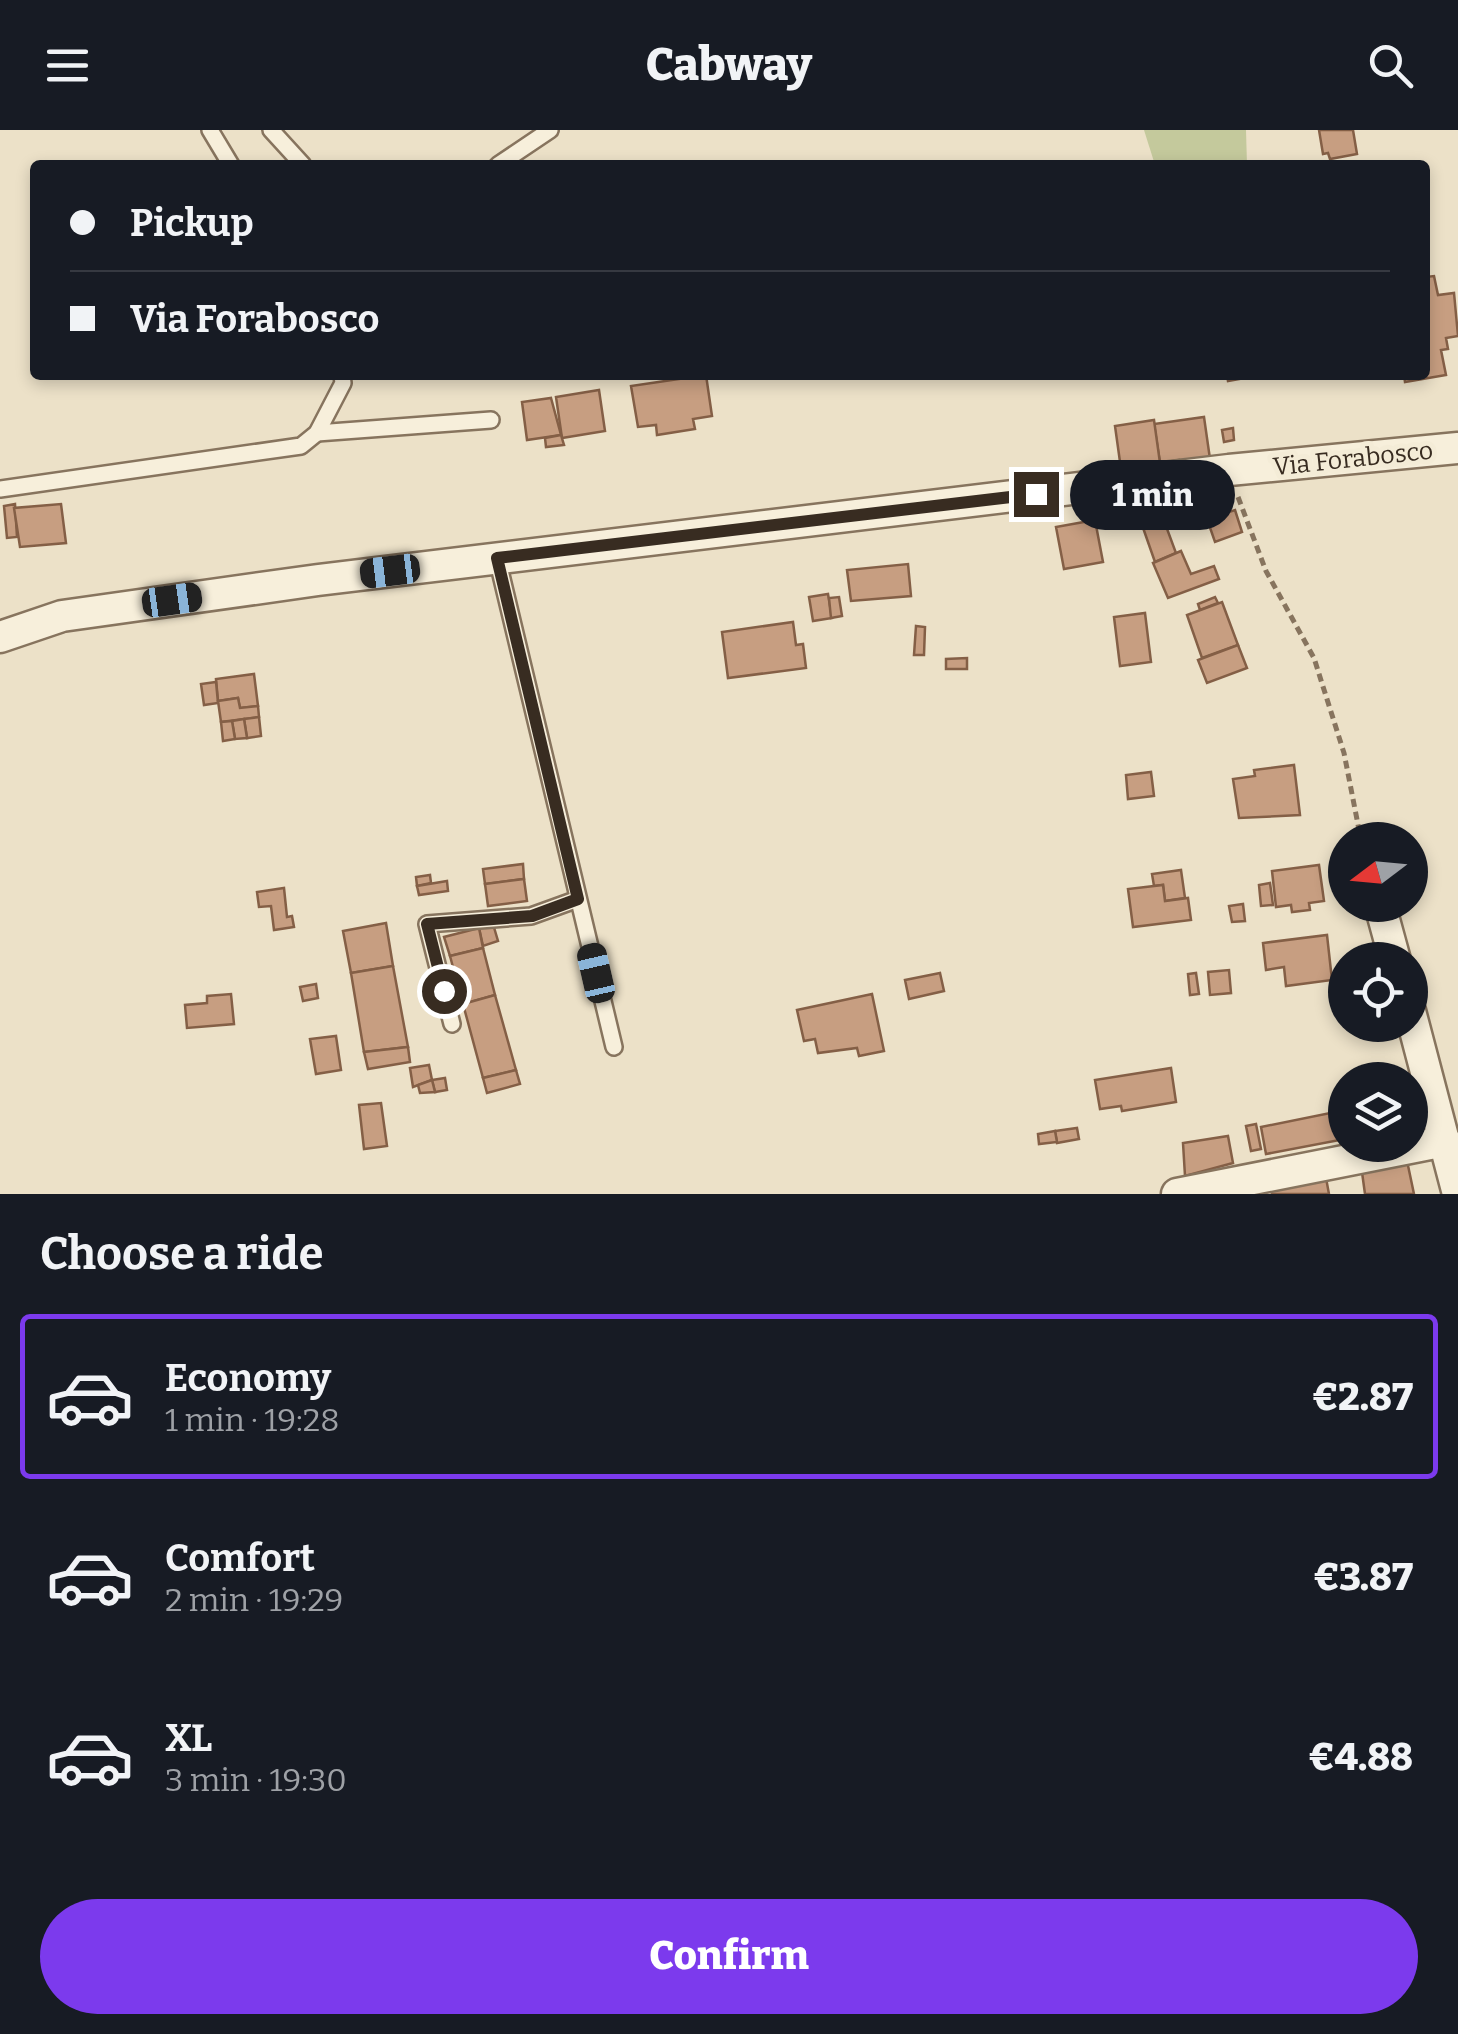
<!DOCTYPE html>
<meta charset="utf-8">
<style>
body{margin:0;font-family:Bitter,serif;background:#242831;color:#f1f3f6;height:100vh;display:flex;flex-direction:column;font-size:38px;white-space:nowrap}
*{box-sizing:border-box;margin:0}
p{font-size:32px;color:#9ea1a6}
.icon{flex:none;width:55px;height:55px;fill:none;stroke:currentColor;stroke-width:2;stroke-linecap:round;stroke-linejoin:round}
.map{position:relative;height:1064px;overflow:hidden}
.sheet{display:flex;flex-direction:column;background:#171b24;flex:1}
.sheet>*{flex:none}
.hud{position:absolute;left:30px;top:30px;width:1400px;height:220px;border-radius:10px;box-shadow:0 5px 15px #0003;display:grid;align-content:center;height:220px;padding:0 40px;background:#171b24}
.needle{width:65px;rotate:254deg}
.buttons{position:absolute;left:1328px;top:692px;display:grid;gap:20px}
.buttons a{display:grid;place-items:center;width:100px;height:100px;border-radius:50%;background:#171b24;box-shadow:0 5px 15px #0003;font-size:50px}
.end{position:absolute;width:45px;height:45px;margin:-22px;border:12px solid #382c21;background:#fff;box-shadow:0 0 0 5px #fff}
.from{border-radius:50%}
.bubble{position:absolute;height:70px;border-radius:35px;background:#171b24;box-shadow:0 5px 15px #0003;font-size:32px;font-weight:800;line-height:70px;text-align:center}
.car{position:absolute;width:30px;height:60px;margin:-30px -15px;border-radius:12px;box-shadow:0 0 8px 2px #0007;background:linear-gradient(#222 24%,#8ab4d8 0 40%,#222 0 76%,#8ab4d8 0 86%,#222 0)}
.hud b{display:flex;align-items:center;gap:35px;height:95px;font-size:38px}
.hud b+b{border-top:2px solid #363941}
.hud i{width:25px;height:25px;background:#f1f3f6}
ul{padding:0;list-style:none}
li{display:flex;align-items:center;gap:30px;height:165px;margin:0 20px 15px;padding:0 20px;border:5px solid transparent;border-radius:10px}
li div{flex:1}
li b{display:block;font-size:38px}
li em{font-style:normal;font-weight:800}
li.current{border-color:#7c3aed}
li>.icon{width:90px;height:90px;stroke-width:1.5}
h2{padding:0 40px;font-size:45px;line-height:120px}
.action{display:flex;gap:20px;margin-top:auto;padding:20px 40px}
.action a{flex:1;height:115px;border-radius:60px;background:#7c3aed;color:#fff;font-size:40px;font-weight:800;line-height:115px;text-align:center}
header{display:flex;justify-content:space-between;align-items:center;height:130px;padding:0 40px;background:#171b24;font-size:45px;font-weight:800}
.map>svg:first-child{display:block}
.green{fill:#c4c99c}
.building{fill:#c79e81;stroke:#845f46;stroke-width:2.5}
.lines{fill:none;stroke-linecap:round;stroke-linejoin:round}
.service-casing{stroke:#87745e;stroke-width:20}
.minor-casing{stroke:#87745e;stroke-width:35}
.path{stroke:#87745e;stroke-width:5;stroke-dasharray:8 5;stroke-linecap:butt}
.service{stroke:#f7efdb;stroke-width:15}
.minor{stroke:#f7efdb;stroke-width:30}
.route{stroke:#382c21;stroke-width:12}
.labels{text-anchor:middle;stroke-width:10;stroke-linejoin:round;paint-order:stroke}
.street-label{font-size:25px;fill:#382c21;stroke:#f4ecd7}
</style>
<header><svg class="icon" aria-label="menu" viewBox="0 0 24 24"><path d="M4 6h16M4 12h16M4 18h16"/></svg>Cabway<svg class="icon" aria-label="search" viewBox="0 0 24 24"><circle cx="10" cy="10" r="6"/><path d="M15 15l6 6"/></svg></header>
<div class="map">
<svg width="1458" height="1064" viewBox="0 0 1458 1064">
<rect width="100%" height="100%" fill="#ece1c8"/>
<polygon class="green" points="1144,0 1246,0 1247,35 1155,35"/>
<g class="building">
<polygon points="1319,0 1353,0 1357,24 1330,29 1328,23 1323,24"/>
<polygon points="1434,146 1438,165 1454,163 1458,206 1446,208 1448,219 1441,220 1446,245 1405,252 1404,245 1425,245 1425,147"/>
<polygon points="706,245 712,286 693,289 695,299 657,305 656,295 638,297 631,256"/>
<polygon points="1227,245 1256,245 1256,246 1228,251"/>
<polygon points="599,260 605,301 562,308 556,267"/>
<polygon points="551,268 561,305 527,310 522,272"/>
<polygon points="1204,287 1211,336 1180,341 1179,330 1160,333 1154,294"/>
<polygon points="1154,290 1160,333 1121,339 1115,296"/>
<polygon points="1233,298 1234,310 1224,312 1222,300"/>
<polygon points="561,305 564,315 546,317 545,308"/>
<polygon points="1153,361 1176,423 1155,432 1141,392 1136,394 1128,372"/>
<polygon points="15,374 17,407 7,408 4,376"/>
<polygon points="61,374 66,413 20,417 14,378"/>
<polygon points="1235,380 1242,402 1215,412 1207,389"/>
<polygon points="1095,390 1103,432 1064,439 1056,397"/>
<polygon points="1181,421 1191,444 1214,436 1219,449 1168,468 1153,433"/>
<polygon points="908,434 911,466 851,471 847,440"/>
<polygon points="828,464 832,488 813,491 809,467"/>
<polygon points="839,467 842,486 831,488 829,468"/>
<polygon points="1215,467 1218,473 1200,480 1198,474"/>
<polygon points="1222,472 1238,515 1202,528 1187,485"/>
<polygon points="1145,483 1151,532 1120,536 1114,487"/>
<polygon points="793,492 796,515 803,514 806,538 728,548 722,502"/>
<polygon points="916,496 925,497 924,525 914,525"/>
<polygon points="1238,515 1247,538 1207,553 1198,530"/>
<polygon points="967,528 967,539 946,539 946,529"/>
<polygon points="254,544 258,576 240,578 238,568 218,571 216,549"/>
<polygon points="216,552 218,573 204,575 201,554"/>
<polygon points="238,568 240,578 258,576 259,587 221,592 218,571"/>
<polygon points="259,587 261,606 247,608 244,589"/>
<polygon points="244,589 247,608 235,609 232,591"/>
<polygon points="232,591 235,609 223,611 221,592"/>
<polygon points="1294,635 1300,685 1239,688 1233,649 1255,646 1254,640"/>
<polygon points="1151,642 1154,666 1128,669 1126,645"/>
<polygon points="523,734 524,749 485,754 483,739"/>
<polygon points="1319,735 1324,771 1309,773 1310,780 1292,782 1291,775 1276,777 1272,741"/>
<polygon points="1181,740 1185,768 1165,771 1163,755 1154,756 1152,744"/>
<polygon points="430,745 431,753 417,756 416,747"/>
<polygon points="524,749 527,771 488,776 485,754"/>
<polygon points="447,751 448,761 419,765 417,756"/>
<polygon points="1270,753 1273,775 1261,776 1259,755"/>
<polygon points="1163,755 1165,771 1188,768 1191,790 1133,797 1128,759"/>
<polygon points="284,758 287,787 292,786 294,797 274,800 271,776 259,777 257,762"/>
<polygon points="1243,774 1245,791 1232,792 1229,776"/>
<polygon points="386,793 393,836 351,843 343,801"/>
<polygon points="493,794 498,811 483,816 479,798"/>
<polygon points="479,798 483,818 450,826 444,807"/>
<polygon points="1327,805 1332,850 1286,856 1284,837 1266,840 1263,813"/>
<polygon points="483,818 495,865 463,874 450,826"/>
<polygon points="393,836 408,917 364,922 351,843"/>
<polygon points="1229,840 1231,863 1210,865 1208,842"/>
<polygon points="940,843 944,861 909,869 905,850"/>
<polygon points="1196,843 1199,864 1190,865 1188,844"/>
<polygon points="316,854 318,868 303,871 300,857"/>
<polygon points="231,864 234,894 187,898 185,875 207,873 207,866"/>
<polygon points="872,864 884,921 859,926 857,918 818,923 815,909 804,911 797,880"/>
<polygon points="495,865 516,940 483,948 463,874"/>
<polygon points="336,906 341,940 316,944 310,909"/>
<polygon points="408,917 410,932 368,939 364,922"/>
<polygon points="429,935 432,950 413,957 410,938"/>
<polygon points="1171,938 1176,972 1122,981 1121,976 1100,979 1095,950"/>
<polygon points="516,940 520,954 487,963 483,948"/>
<polygon points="445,948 447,960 435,962 432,950"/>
<polygon points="432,950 435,962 420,963 418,955"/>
<polygon points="381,973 387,1016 364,1019 359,975"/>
<polygon points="1345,980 1345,1009 1266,1024 1261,997"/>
<polygon points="1256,994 1261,1019 1251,1021 1246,996"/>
<polygon points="1077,998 1079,1009 1057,1013 1055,1001"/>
<polygon points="1055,1001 1057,1012 1039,1014 1038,1004"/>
<polygon points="1228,1006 1233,1033 1185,1046 1183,1013"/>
<polygon points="1406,1026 1414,1064 1365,1064 1361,1035"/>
<polygon points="1326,1048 1329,1064 1272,1064 1271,1058"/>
</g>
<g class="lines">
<defs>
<g id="service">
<polyline points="210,0 231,35"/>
<polyline points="271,0 303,35"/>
<polyline points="498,35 550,0"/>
<polyline points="317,303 491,290"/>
<polyline points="0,359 301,316 317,303 343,253 342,245"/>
<polyline points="497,428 614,917"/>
<polyline points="452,894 427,794 531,786 578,769"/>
</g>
<g id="minor">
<polyline points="0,507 62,486 318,450 1229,340 1458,318"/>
<polyline points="1380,775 1395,830"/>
<polyline points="1410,881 1458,1064"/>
<polyline points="1177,1064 1445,1011"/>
</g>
</defs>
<use href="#service" class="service-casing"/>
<use href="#minor" class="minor-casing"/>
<polyline class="path" points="1238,367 1266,441 1314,528 1344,623 1361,710"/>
<use href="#service" class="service"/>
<use href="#minor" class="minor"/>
</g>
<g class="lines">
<polyline class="route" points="444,861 427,794 532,786 578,769 497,428 1036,364"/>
</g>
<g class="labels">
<g class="street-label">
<text transform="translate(1353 328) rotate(-6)" y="9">Via Forabosco</text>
</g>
</g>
</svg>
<div class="buttons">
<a><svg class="needle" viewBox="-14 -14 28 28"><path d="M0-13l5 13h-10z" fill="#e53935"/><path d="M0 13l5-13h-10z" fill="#9ea1a6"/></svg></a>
<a><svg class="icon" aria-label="locate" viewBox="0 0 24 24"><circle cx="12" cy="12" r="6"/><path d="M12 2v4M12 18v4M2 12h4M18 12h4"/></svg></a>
<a><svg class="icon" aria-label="layers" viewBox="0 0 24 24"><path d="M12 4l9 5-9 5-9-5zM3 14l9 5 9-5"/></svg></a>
</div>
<i class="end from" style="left:444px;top:861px"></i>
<i class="end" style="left:1036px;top:364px"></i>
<div class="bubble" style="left:1070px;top:330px;width:165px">1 min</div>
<i class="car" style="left:390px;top:441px;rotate:263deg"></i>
<i class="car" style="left:172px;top:470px;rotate:82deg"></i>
<i class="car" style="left:596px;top:843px;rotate:347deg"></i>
<div class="hud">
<b><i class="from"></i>Pickup</b>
<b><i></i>Via Forabosco</b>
</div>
</div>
<section class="sheet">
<h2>Choose a ride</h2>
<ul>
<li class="current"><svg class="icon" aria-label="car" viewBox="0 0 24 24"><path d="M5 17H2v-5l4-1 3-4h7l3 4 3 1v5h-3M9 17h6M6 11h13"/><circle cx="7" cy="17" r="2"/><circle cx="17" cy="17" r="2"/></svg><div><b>Economy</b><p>1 min · 19:28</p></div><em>€2.87</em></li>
<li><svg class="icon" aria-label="car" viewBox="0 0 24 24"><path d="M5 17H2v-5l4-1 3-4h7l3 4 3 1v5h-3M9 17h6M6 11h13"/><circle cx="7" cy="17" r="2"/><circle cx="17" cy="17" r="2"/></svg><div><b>Comfort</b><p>2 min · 19:29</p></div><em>€3.87</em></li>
<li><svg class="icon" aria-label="car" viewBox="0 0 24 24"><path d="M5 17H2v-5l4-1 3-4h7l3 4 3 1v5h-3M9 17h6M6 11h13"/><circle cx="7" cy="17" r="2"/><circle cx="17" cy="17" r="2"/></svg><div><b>XL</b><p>3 min · 19:30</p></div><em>€4.88</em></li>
</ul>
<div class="action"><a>Confirm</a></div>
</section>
